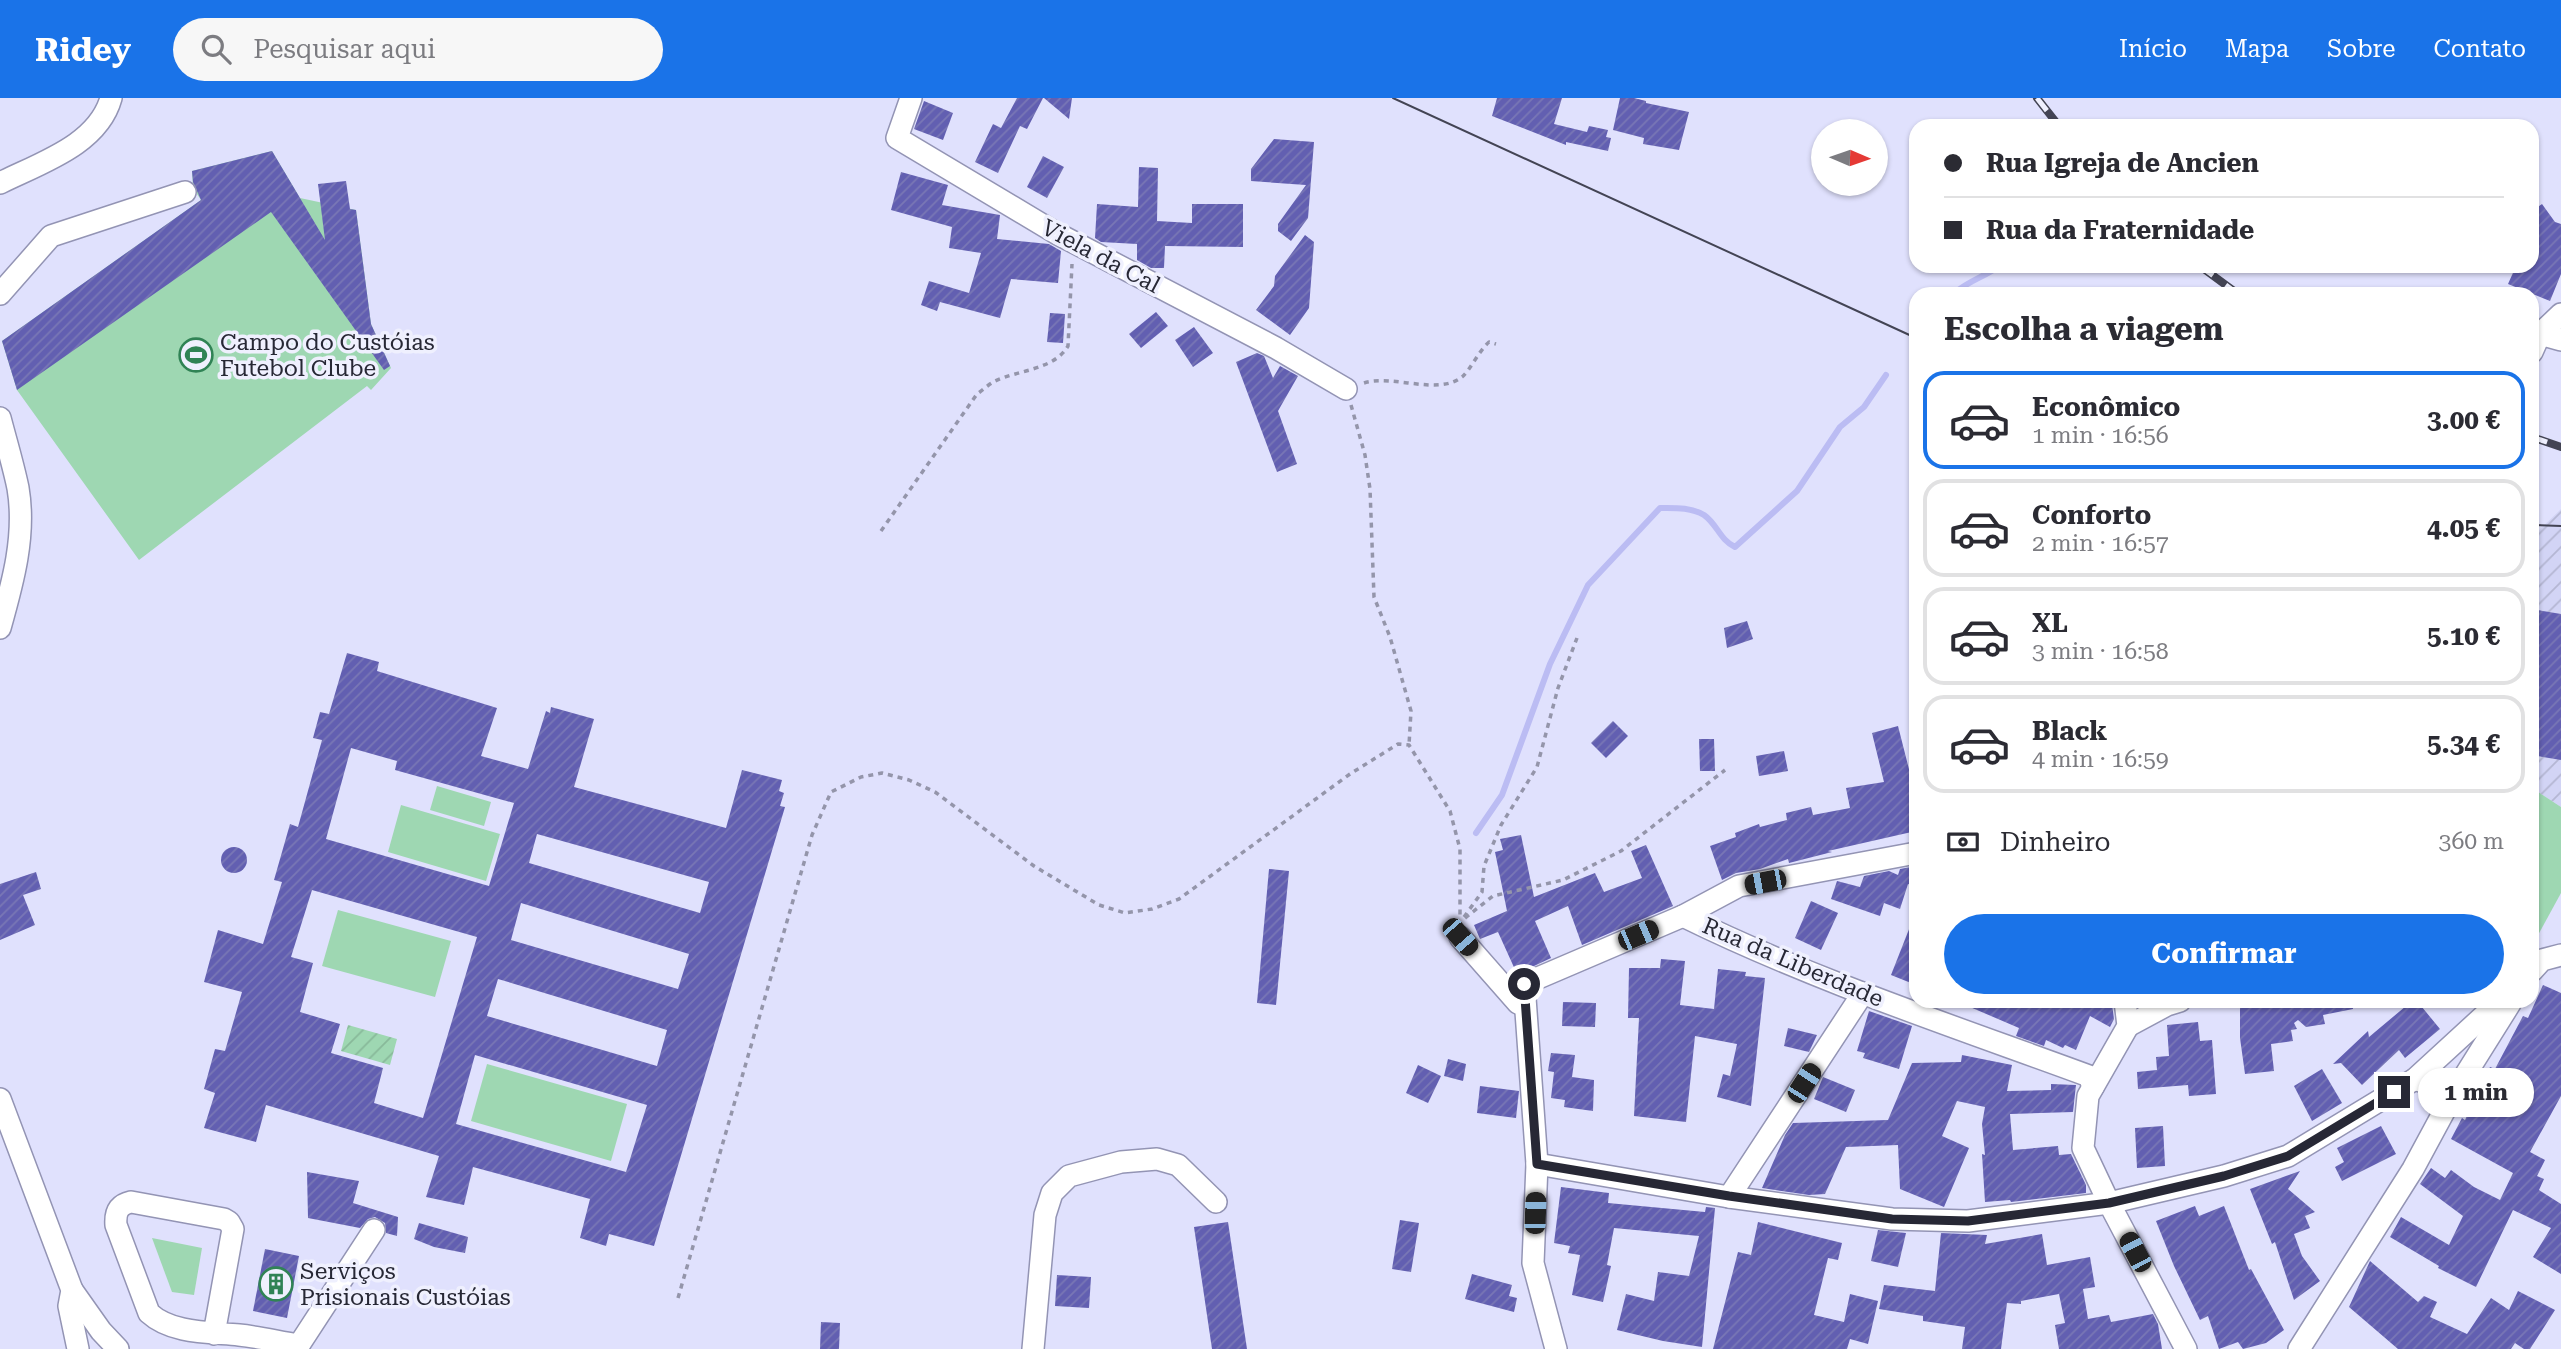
<!DOCTYPE html>
<html lang="pt">
<meta charset="utf-8">
<style>
body{margin:0;font-family:"Roboto Serif",serif;background:#f7f7f7;color:#2b2b33;height:100vh;display:flex;flex-direction:column;font-size:26px;white-space:nowrap}
*{box-sizing:border-box;margin:0}
p{font-size:23px;color:#7c7c81}
.icon{flex:none;width:38px;height:38px;fill:none;stroke:currentColor;stroke-width:2;stroke-linecap:round;stroke-linejoin:round}
.map{position:relative;flex:1;overflow:hidden}
.drawer{position:absolute;left:1909px;top:189px;width:630px;height:721px;display:flex;flex-direction:column;background:#fff;border-radius:21px;box-shadow:0 2px 5px #0004}
.drawer>*{flex:none}
.guide{position:absolute;left:1909px;top:21px;width:630px;height:154px;border-radius:21px;box-shadow:0 2px 5px #0004;display:grid;align-content:center;height:154px;padding:0 35px;background:#fff}
.needle{width:46px;rotate:92deg}
.tools{position:absolute;left:1811px;top:21px;display:grid;gap:14px}
.tools a{display:grid;place-items:center;width:77px;height:77px;border-radius:50%;background:#fff;box-shadow:0 2px 5px #0004;font-size:35px}
.end{position:absolute;width:32px;height:32px;margin:-16px;border:9px solid #272835;background:#fff;box-shadow:0 0 0 4px #fff}
.from{border-radius:50%}
.bubble{position:absolute;height:49px;border-radius:24px;background:#fff;box-shadow:0 2px 5px #0004;font-size:23px;font-weight:700;line-height:49px;text-align:center}
.car{position:absolute;width:21px;height:42px;margin:-21px -10px;border-radius:9px;box-shadow:0 0 5px 2px #0007;background:linear-gradient(#222 24%,#8ab4d8 0 40%,#222 0 76%,#8ab4d8 0 86%,#222 0)}
.guide b{display:flex;align-items:center;gap:24px;height:66px;font-size:26px}
.guide b+b{border-top:2px solid #e1e1e2}
.guide i{width:18px;height:18px;background:#2b2b33}
ul{padding:0;list-style:none}
li{display:flex;align-items:center;gap:21px;height:98px;margin:0 14px 10px;padding:0 21px;border:4px solid #e1e1e2;border-radius:21px}
li div{flex:1}
li b{display:block;font-size:26px}
li em{font-style:normal;font-weight:700}
li.active{border-color:#1a73e8}
li>.icon{width:63px;height:63px;stroke-width:1.5}
h2{padding:0 35px;font-size:32px;line-height:84px}
.pay{display:flex;align-items:center;gap:18px;height:77px;padding:0 35px;font-size:26px}
.pay p{margin-inline-start:auto}
.action{display:flex;gap:14px;margin-top:auto;padding:14px 35px}
.action a{flex:1;height:80px;border-radius:42px;background:#1a73e8;color:#fff;font-size:28px;font-weight:700;line-height:80px;text-align:center}
header{display:flex;align-items:center;gap:42px;box-sizing:border-box;height:98px;padding:0 35px;background:#1a73e8;color:#fff}
header strong{font-size:33px}
nav{display:flex;gap:38px;margin-inline-start:auto;font-size:24px}
.search{width:490px;height:63px;background:#f7f7f7;display:flex;align-items:center;gap:18px;box-sizing:border-box;padding:0 24px;border-radius:38px;color:#7c7c81;font-size:26px}
.map>svg:first-child{display:block}
.industrial{fill:url(#industrial-furrows)}
.grass{fill:#9ed7b2}
.garden{fill:url(#garden-furrows)}
.lines{fill:none;stroke-linecap:round;stroke-linejoin:round}
.stream{stroke:#bbbcf3;stroke-width:6}
.building{fill:url(#building-hatch);fill-rule:evenodd}
.minor-casing{stroke:#9394b4;stroke-width:24}
.path{stroke:#9495aa;stroke-width:3.5;stroke-dasharray:5 5;stroke-linecap:butt}
.minor{stroke:#fff;stroke-width:21}
.tram{stroke:#434454;stroke-width:2}
.rail-casing{stroke:#434454;stroke-width:8}
.rail{stroke:#eff0fe;stroke-width:5;stroke-dasharray:16;stroke-linecap:butt}
.route{stroke:#272835;stroke-width:9}
.labels{text-anchor:middle;stroke-width:7;stroke-linejoin:round;paint-order:stroke}
.street-label{font-size:23px;fill:#272835;stroke:#eff0fe}
.poi-label{font-size:23px;fill:#272835;stroke:#eff0fe;text-anchor:start}
</style>
<header>
<strong>Ridey</strong>
<div class="search"><svg class="icon" aria-label="search" viewBox="0 0 24 24"><circle cx="10" cy="10" r="6"/><path d="M15 15l6 6"/></svg>Pesquisar aqui</div>
<nav><a>Início</a><a>Mapa</a><a>Sobre</a><a>Contato</a></nav>
</header>
<div class="map">
<svg width="2561" height="1251" viewBox="0 0 2561 1251">
<defs>
<pattern id="industrial-furrows" width="10" height="10" patternUnits="userSpaceOnUse" patternTransform="scale(1.75)"><rect width="10" height="10" fill="#d2d4f5"/><path d="M-1 1l2-2M0 10L10 0M9 11l2-2" fill="none" stroke="#b4b6d3"/></pattern>
<pattern id="garden-furrows" width="10" height="10" patternUnits="userSpaceOnUse" patternTransform="scale(1.75)"><rect width="10" height="10" fill="#9ed7b2"/><path d="M-1 1l2-2M0 10L10 0M9 11l2-2" fill="none" stroke="#88b99a"/></pattern>
<pattern id="building-hatch" width="6" height="6" patternUnits="userSpaceOnUse" patternTransform="scale(1.75)"><rect width="6" height="6" fill="#625fb1"/><path d="M-1 1l2-2M0 6l6-6M5 7l2-2" fill="none" stroke="#7977b5"/></pattern>
</defs>
<rect width="100%" height="100%" fill="#e0e1fd"/>
<polygon class="industrial" points="2561,411 2561,709 2532,690 2532,439"/>
<g class="grass">
<polygon points="272,53 300,100 356,112 371,226 391,270 371,292 367,288 139,462 17,292 2,243 201,102 193,90 192,73"/>
<polygon points="437,688 491,704 484,728 430,712"/>
<polygon points="2532,690 2561,709 2561,795 2532,848"/>
<polygon points="401,707 500,736 486,783 388,754"/>
<polygon points="338,812 451,843 435,899 322,868"/>
<polygon points="487,966 627,1006 611,1063 471,1023"/>
<polygon points="152,1140 202,1150 194,1197 172,1194"/>
</g>
<polygon class="garden" points="348,927 397,941 390,967 341,953"/>
<g class="lines">
<g class="stream">
<path d="M1956 194C1968 183 1986 178 1999 168"/>
<path d="M1476 735 1502 697 1550 566 1588 487 1660 410C1674 410 1691 409 1704 417 1717 426 1720 442 1735 449L1797 393 1840 329 1864 309 1886 277"/>
</g>
</g>
<g class="building">
<polygon points="1017,0 1043,0 1027,31 1020,28 998,75 975,64 993,26 1001,30"/>
<polygon points="1044,0 1072,0 1069,21"/>
<polygon points="1497,0 1562,0 1554,26 1587,34 1589,28 1608,32 1606,39 1611,40 1608,53 1566,44 1566,47 1492,18"/>
<polygon points="1620,0 1634,0 1646,3 1646,5 1689,14 1679,52 1643,46 1644,40 1613,32"/>
<polygon points="924,3 953,15 943,42 914,31"/>
<polygon points="1274,41 1314,44 1308,120 1291,143 1278,133 1278,126 1306,87 1251,83 1251,71"/>
<polygon points="272,53 325,142 318,86 346,83 350,111 356,112 371,226 390,268 384,272 271,114 17,292 2,243 201,102 193,84 192,73"/>
<polygon points="1043,58 1064,69 1047,100 1027,89"/>
<polygon points="1139,69 1158,70 1157,123 1192,125 1192,106 1243,106 1243,149 1165,148 1164,170 1151,170 1137,162 1137,146 1101,144 1095,140 1097,106 1138,109"/>
<polygon points="901,74 948,87 942,107 1000,117 997,141 1049,146 1061,153 1058,185 1011,181 1000,220 940,204 937,213 921,207 929,183 969,195 981,155 949,150 952,129 891,112"/>
<polygon points="2542,106 2555,124 2561,126 2561,176 2550,203 2508,186 2516,168 2532,168 2532,113"/>
<polygon points="1305,137 1314,144 1309,210 1290,237 1256,212 1274,188 1275,178"/>
<polygon points="1156,214 1168,228 1141,250 1129,236"/>
<polygon points="1050,215 1065,216 1063,245 1047,244"/>
<polygon points="1194,229 1213,255 1193,269 1175,242"/>
<polygon points="1257,255 1264,258 1273,280 1280,268 1298,278 1278,313 1297,366 1277,374 1236,264"/>
<polygon points="2532,511 2561,516 2561,662 2532,657"/>
<polygon points="1747,523 1753,541 1727,550 1724,530"/>
<path d="M347 555 379 564 377 573 497 610 481 658 528 671 546 613 550 615 551 609 594 621 574 689 726 730 742 672 782 682 779 693 784 695 780 708 785 709 654 1148 609 1136 606 1148 580 1140 590 1101 473 1069 464 1107 426 1099 439 1058 266 1007 256 1044 204 1030 215 995 204 991 215 951 225 953 242 894 204 884 218 832 263 846 282 784 274 782 290 726 298 729 322 642 313 640 320 614 329 616ZM351 650 397 663 395 672 514 705 489 788 326 741ZM537 736 709 784 700 815 529 765ZM312 792 477 839 423 1020 374 1005 383 970 331 955 340 926 300 914 313 865 291 859ZM521 805 689 856 678 891 511 842ZM498 881 667 932 657 968 487 918ZM475 957 647 1007 626 1074 456 1026Z"/>
<polygon points="1613,623 1628,638 1606,660 1591,645"/>
<polygon points="1898,628 1912,683 1916,682 1916,733 1828,753 1832,754 1789,765 1788,761 1760,771 1736,775 1722,782 1710,748 1736,739 1735,735 1759,726 1760,729 1787,722 1786,715 1811,709 1813,717 1850,710 1846,690 1884,684 1872,635"/>
<polygon points="1699,641 1714,641 1715,673 1700,673"/>
<polygon points="1784,653 1788,673 1759,678 1756,658"/>
<polygon points="1521,737 1534,799 1595,775 1604,794 1642,780 1631,753 1646,747 1673,808 1582,847 1568,808 1535,823 1551,860 1517,876 1498,834 1480,841 1474,827 1507,813 1495,754 1503,752 1500,741"/>
<circle cx="234" cy="762" r="13"/>
<polygon points="1916,768 1916,789 1908,786 1900,811 1884,805 1880,818 1831,801 1837,783 1860,789 1864,778 1889,773 1898,777 1900,771"/>
<polygon points="1269,771 1289,773 1276,907 1257,905"/>
<polygon points="36,774 41,791 23,797 35,827 0,842 0,786"/>
<polygon points="1811,803 1838,815 1821,852 1795,840"/>
<polygon points="1915,816 1916,816 1916,887 1891,877"/>
<polygon points="1661,861 1685,863 1680,907 1714,911 1718,871 1746,874 1745,878 1765,880 1751,1008 1717,999 1723,976 1730,978 1737,946 1695,938 1686,1024 1634,1018 1639,920 1628,920 1629,870 1660,870"/>
<polygon points="2543,887 2561,895 2561,998 2530,1054 2545,1062 2537,1078 2544,1081 2539,1092 2561,1106 2561,1176 2533,1159 2551,1130 2513,1112 2476,1189 2438,1170 2439,1168 2390,1139 2401,1119 2449,1147 2463,1118 2420,1086 2431,1070 2445,1080 2451,1072 2474,1089 2500,1102 2513,1075 2451,1041 2462,1020 2465,1022 2490,969 2495,971 2523,918 2528,920"/>
<polygon points="1956,903 2106,903 2112,906 2114,921 2110,929 2090,918 2076,952 2065,947 2063,950 2046,942 2044,948 2016,938 2019,930"/>
<polygon points="2274,903 2352,903 2353,911 2323,917 2325,926 2306,929 2298,922 2294,925 2297,931 2291,932 2293,943 2271,946 2274,973 2245,976 2240,940 2240,908 2274,908"/>
<polygon points="2412,903 2417,903 2440,931 2405,960 2399,952 2362,987 2341,965 2333,966 2368,933 2369,939"/>
<polygon points="1563,904 1596,905 1595,929 1562,928"/>
<polygon points="1869,913 1912,928 1899,971 1863,960 1865,955 1857,953"/>
<polygon points="2198,924 2200,943 2212,942 2216,996 2189,998 2188,987 2138,991 2137,974 2157,972 2156,959 2169,958 2167,927"/>
<polygon points="1788,930 1817,937 1809,954 1784,948"/>
<polygon points="1551,955 1575,957 1572,979 1594,982 1593,1013 1564,1009 1565,1002 1551,1000 1554,974 1548,973"/>
<polygon points="1962,957 2012,967 2007,993 2051,992 2051,986 2076,987 2073,1014 2010,1016 2013,1052 2058,1048 2059,1057 2071,1056 2086,1087 2086,1095 2011,1104 2010,1102 1985,1104 1982,1056 1985,1057 1982,1026 1985,1009 1957,1003 1942,1038 1969,1050 1944,1109 1900,1091 1898,1047 1846,1049 1825,1096 1809,1097 1762,1090 1785,1037 1793,1025 1888,1022 1912,965 1961,964"/>
<polygon points="1448,961 1466,966 1463,983 1444,978"/>
<polygon points="1418,967 1441,978 1428,1005 1406,995"/>
<polygon points="2322,971 2342,1005 2312,1023 2294,988"/>
<polygon points="1823,979 1855,992 1846,1014 1814,1001"/>
<polygon points="1480,988 1519,993 1516,1020 1477,1015"/>
<polygon points="2163,1028 2165,1068 2137,1070 2135,1030"/>
<polygon points="2381,1028 2396,1056 2342,1083 2335,1069 2344,1064 2337,1050"/>
<polygon points="2300,1073 2288,1091 2315,1114 2305,1118 2310,1130 2294,1136 2302,1158 2320,1183 2294,1202 2275,1144 2272,1146 2250,1091"/>
<polygon points="307,1074 359,1083 353,1105 398,1119 397,1138 386,1135 385,1125 375,1119 368,1121 360,1130 308,1120"/>
<polygon points="1561,1089 1609,1095 1608,1105 1705,1114 1706,1109 1715,1110 1702,1249 1663,1243 1617,1232 1626,1196 1654,1203 1658,1174 1689,1178 1699,1138 1614,1130 1607,1167 1611,1168 1603,1204 1572,1197 1580,1157 1568,1155 1570,1148 1554,1145"/>
<polygon points="2195,1108 2199,1118 2224,1108 2249,1172 2251,1171 2284,1232 2266,1245 2243,1251 2238,1244 2219,1251 2208,1218 2200,1222 2174,1168 2156,1123"/>
<polygon points="1400,1122 1419,1125 1411,1174 1392,1171"/>
<polygon points="1228,1124 1247,1251 1212,1251 1194,1129"/>
<polygon points="1758,1124 1842,1145 1838,1162 1828,1160 1814,1217 1844,1224 1850,1196 1878,1203 1868,1246 1850,1241 1847,1251 1713,1251 1738,1154 1751,1157"/>
<polygon points="419,1125 468,1139 465,1155 434,1149 414,1141"/>
<polygon points="1878,1132 1906,1135 1898,1169 1871,1163"/>
<polygon points="1941,1135 1987,1137 1985,1146 2042,1136 2047,1167 2090,1159 2095,1189 2083,1191 2088,1221 2109,1217 2111,1224 2153,1216 2158,1226 2162,1251 2059,1251 2055,1227 2065,1225 2059,1196 2021,1203 2021,1206 2007,1205 2001,1251 1962,1251 1965,1229 1923,1223 1923,1218 1879,1211 1884,1187 1935,1193"/>
<polygon points="265,1151 299,1158 287,1220 253,1213"/>
<polygon points="2370,1163 2418,1204 2424,1198 2437,1204 2430,1219 2467,1236 2491,1200 2509,1212 2518,1193 2555,1212 2530,1251 2524,1251 2515,1245 2511,1251 2398,1251 2349,1209"/>
<polygon points="1472,1176 1512,1187 1509,1198 1517,1200 1514,1214 1465,1201"/>
<polygon points="1057,1177 1091,1179 1089,1210 1055,1208"/>
<polygon points="821,1224 840,1225 839,1251 820,1251"/>
</g>
<g class="lines">
<defs>
<g id="minor">
<polyline points="911,0 897,40 1056,135 1276,250 1346,291"/>
<path d="M0 85C40 65 98 47 111 0"/>
<polyline points="0,196 51,138 185,94"/>
<polyline points="2540,236 2561,242"/>
<polyline points="2532,254 2540,236 2561,216"/>
<path d="M0 320C6 343 13 366 18 390 26 437 13 484 0 530"/>
<path d="M1683 818C1813 882 1953 928 2089 978L2093 989"/>
<polyline points="1460,839 1518,905 1525,908"/>
<polyline points="2532,873 2542,862 2561,857"/>
<polyline points="2125,903 2128,928 2088,998 2083,1050 2109,1105 2186,1251"/>
<polyline points="2128,928 2167,907 2180,903"/>
<polyline points="2415,981 2454,995"/>
<polyline points="0,1001 72,1192 69,1208 78,1251"/>
<polyline points="1537,1066 1729,1099 1892,1121 1968,1123 2109,1105 2224,1078 2288,1058 2415,981 2500,903"/>
<polyline points="1729,1099 1863,895"/>
<polyline points="72,1192 101,1233 118,1251"/>
<path d="M214 1236 233 1131 229 1124 224 1121 131 1104C118 1107 115 1114 116 1127L149 1215C172 1236 210 1234 239 1237 259 1239 279 1244 299 1247L298 1251"/>
<polyline points="299,1247 374,1132"/>
<polyline points="1033,1251 1045,1117 1052,1095 1069,1078 1121,1064 1157,1061 1178,1067 1216,1104"/>
<polyline points="1556,1251 1533,1165 1537,1066 1524,886 1683,818 1739,788 1916,755"/>
<polyline points="2299,1251 2413,1071 2454,995 2511,904"/>
</g>
</defs>
<use href="#minor" class="minor-casing"/>
<g class="path">
<path d="M1364 285C1393 276 1438 298 1462 279 1471 271 1478 254 1489 244L1496 246"/>
<polyline points="1351,307 1365,357 1370,391 1374,499 1390,539 1411,613 1409,647"/>
<path d="M881 433 977 296C983 292 989 286 995 283 1018 272 1054 272 1068 248L1072 166"/>
<polyline points="1464,819 1482,794 1484,768 1501,727 1537,669 1558,590 1577,540"/>
<polyline points="1465,820 1493,798 1563,782 1621,753 1725,672"/>
<polyline points="678,1200 812,737 831,694 861,679 882,675 909,682 935,694 1034,768 1099,807 1125,815 1152,811 1179,801 1350,676 1398,646 1409,647 1450,713 1460,751 1460,820"/>
</g>
<use href="#minor" class="minor"/>
<g class="tram">
<polyline points="1393,0 1916,240"/>
<polyline points="2532,427 2561,428"/>
</g>
<defs>
<g id="rail">
<polyline points="2037,0 2059,28"/>
<polyline points="2200,168 2238,196"/>
<polyline points="2532,339 2561,349"/>
</g>
</defs>
<use href="#rail" class="rail-casing"/>
<use href="#rail" class="rail"/>
</g>
<g class="lines">
<polyline class="route" points="1524,886 1537,1066 1729,1098 1892,1121 1968,1123 2109,1105 2224,1078 2288,1058 2394,994"/>
</g>
<defs>
<symbol id="stadium-ring" viewBox="-11 -11 22 22"><circle r="9.5" fill="#eff0fe" stroke="#308355" stroke-width="1.5"/><path d="M0-5a6.5 5 0 1 0 0 10a6.5 5 0 1 0 0-10ZM-3.5-1.8h7v3.6h-7Z" fill="#308355"/></symbol>
<symbol id="building-ring" viewBox="-11 -11 22 22"><circle r="9.5" fill="#eff0fe" stroke="#308355" stroke-width="1.5"/><path d="M-4-6H4V6H1V3H-1V6H-4ZM-2.5-4.3h1.7v1.8h-1.7ZM.8-4.3h1.7v1.8H.8ZM-2.5-1h1.7V.8h-1.7ZM.8-1h1.7V.8H.8Z" fill="#308355"/></symbol>
</defs>
<g fill-rule="evenodd">
<use href="#stadium-ring" x="177" y="238" width="38" height="38"/>
<use href="#building-ring" x="257" y="1167" width="38" height="38"/>
</g>
<g class="labels">
<g class="street-label">
<text transform="translate(1101 158) rotate(28)" y="8">Viela da Cal</text>
<text transform="translate(1793 864) rotate(23)" y="8">Rua da Liberdade</text>
</g>
<g class="poi-label">
<text x="220" y="252">Campo do Custóias<tspan x="220" dy="26">Futebol Clube</tspan></text>
<text x="300" y="1181">Serviços<tspan x="300" dy="26">Prisionais Custóias</tspan></text>
</g>
</g>
</svg>
<div class="tools">
<a><svg class="needle" viewBox="-14 -14 28 28"><path d="M0-13l5 13h-10z" fill="#e53935"/><path d="M0 13l5-13h-10z" fill="#7c7c81"/></svg></a>
</div>
<i class="end from" style="left:1524px;top:886px"></i>
<i class="end" style="left:2394px;top:994px"></i>
<div class="bubble" style="left:2418px;top:970px;width:116px">1 min</div>
<i class="car" style="left:1765px;top:784px;rotate:259deg"></i>
<i class="car" style="left:1638px;top:837px;rotate:67deg"></i>
<i class="car" style="left:1460px;top:839px;rotate:139deg"></i>
<i class="car" style="left:1804px;top:985px;rotate:33deg"></i>
<i class="car" style="left:1535px;top:1115px;rotate:2deg"></i>
<i class="car" style="left:2135px;top:1154px;rotate:332deg"></i>
<div class="guide">
<b><i class="from"></i>Rua Igreja de Ancien</b>
<b><i></i>Rua da Fraternidade</b>
</div>
<section class="drawer">
<h2>Escolha a viagem</h2>
<ul>
<li class="active"><svg class="icon" aria-label="car" viewBox="0 0 24 24"><path d="M5 17H2v-5l4-1 3-4h7l3 4 3 1v5h-3M9 17h6M6 11h13"/><circle cx="7" cy="17" r="2"/><circle cx="17" cy="17" r="2"/></svg><div><b>Econômico</b><p>1 min · 16:56</p></div><em>3.00 €</em></li>
<li><svg class="icon" aria-label="car" viewBox="0 0 24 24"><path d="M5 17H2v-5l4-1 3-4h7l3 4 3 1v5h-3M9 17h6M6 11h13"/><circle cx="7" cy="17" r="2"/><circle cx="17" cy="17" r="2"/></svg><div><b>Conforto</b><p>2 min · 16:57</p></div><em>4.05 €</em></li>
<li><svg class="icon" aria-label="car" viewBox="0 0 24 24"><path d="M5 17H2v-5l4-1 3-4h7l3 4 3 1v5h-3M9 17h6M6 11h13"/><circle cx="7" cy="17" r="2"/><circle cx="17" cy="17" r="2"/></svg><div><b>XL</b><p>3 min · 16:58</p></div><em>5.10 €</em></li>
<li><svg class="icon" aria-label="car" viewBox="0 0 24 24"><path d="M5 17H2v-5l4-1 3-4h7l3 4 3 1v5h-3M9 17h6M6 11h13"/><circle cx="7" cy="17" r="2"/><circle cx="17" cy="17" r="2"/></svg><div><b>Black</b><p>4 min · 16:59</p></div><em>5.34 €</em></li>
</ul>
<div class="pay"><svg class="icon" aria-label="cash" viewBox="0 0 24 24"><path d="M3 7h18v10H3z"/><circle cx="12" cy="12" r="2"/></svg>Dinheiro<p>360 m</p></div>
<div class="action"><a>Confirmar</a></div>
</section>
</div>
